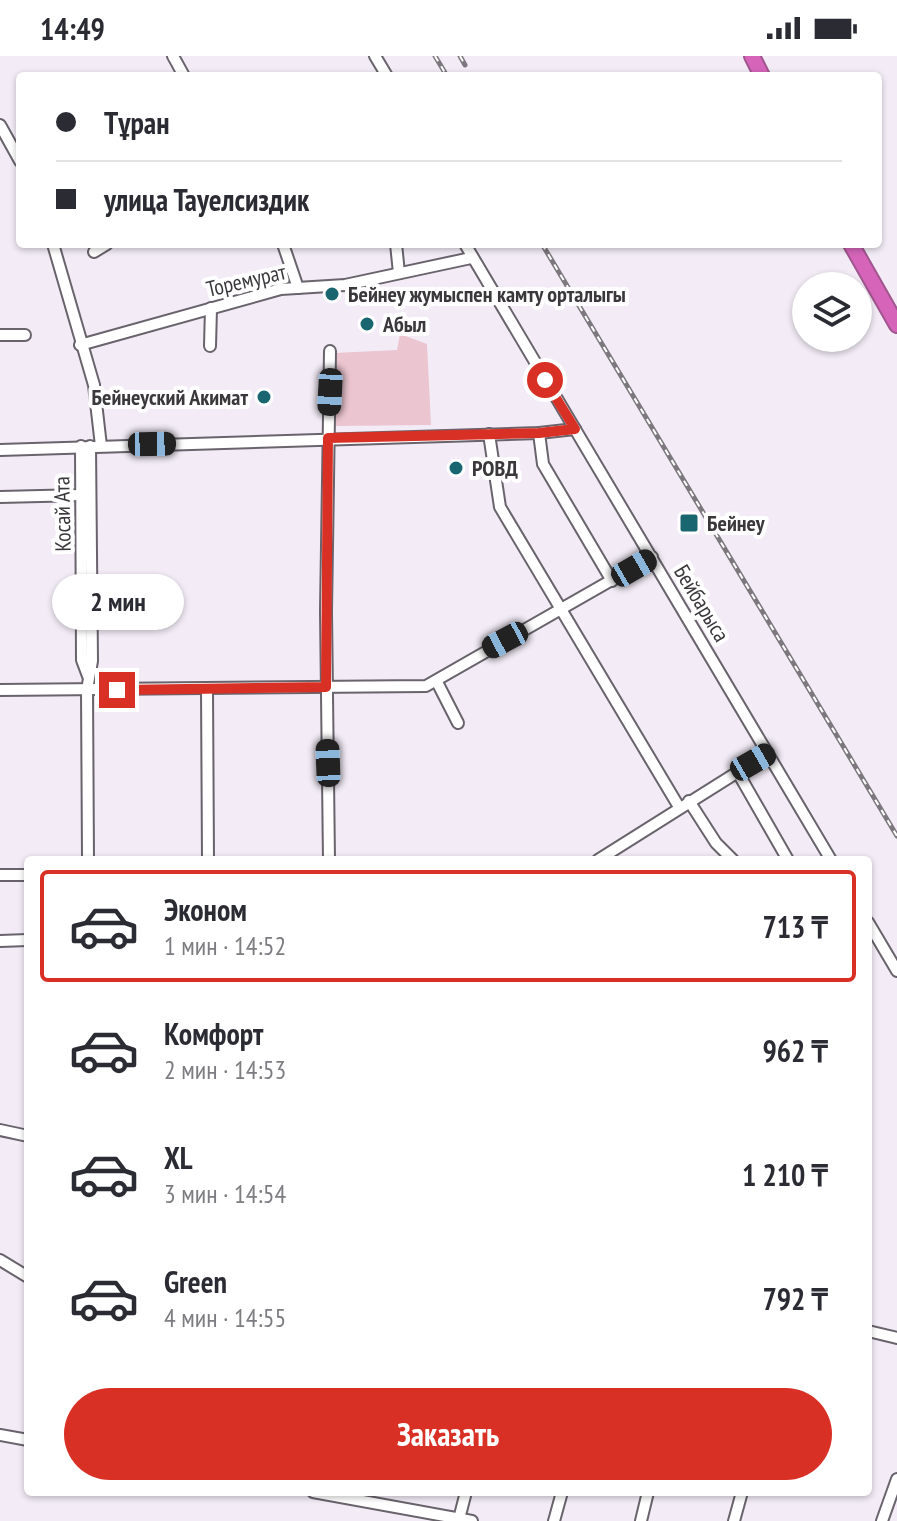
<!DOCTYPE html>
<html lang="ru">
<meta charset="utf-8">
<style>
body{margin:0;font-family:"PT Sans Narrow",sans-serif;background:#f7f7f7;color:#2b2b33;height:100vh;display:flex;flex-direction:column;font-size:30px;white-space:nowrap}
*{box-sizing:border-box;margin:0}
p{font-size:26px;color:#7c7c81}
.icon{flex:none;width:44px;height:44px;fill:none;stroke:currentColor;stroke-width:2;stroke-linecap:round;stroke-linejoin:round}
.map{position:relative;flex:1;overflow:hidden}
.side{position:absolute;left:24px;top:800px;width:848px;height:640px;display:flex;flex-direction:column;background:#fff;border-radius:8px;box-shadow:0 2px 6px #0004}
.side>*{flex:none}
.top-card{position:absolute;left:16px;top:16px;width:866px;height:176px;border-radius:8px;box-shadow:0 2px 6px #0004;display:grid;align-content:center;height:176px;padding:0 40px;background:#fff}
.buttons{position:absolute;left:792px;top:216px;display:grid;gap:16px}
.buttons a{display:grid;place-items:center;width:80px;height:80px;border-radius:50%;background:#fff;box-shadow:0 2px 6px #0004;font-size:40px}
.end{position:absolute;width:36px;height:36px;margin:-18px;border:10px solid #d93025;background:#fff;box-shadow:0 0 0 4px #fff}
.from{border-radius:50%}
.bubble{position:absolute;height:56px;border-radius:28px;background:#fff;box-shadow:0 2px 6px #0004;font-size:26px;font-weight:600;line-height:56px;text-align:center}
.car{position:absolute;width:24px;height:48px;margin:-24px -12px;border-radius:10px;box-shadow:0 0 6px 2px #0007;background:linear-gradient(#222 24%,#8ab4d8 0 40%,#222 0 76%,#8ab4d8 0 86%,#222 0)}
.top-card b{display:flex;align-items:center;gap:28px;height:76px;font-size:30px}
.top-card b+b{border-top:2px solid #e1e1e2}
.top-card i{width:20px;height:20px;background:#2b2b33}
ul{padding:14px 0 0;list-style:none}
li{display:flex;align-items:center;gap:24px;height:112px;margin:0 16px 12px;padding:0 24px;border:4px solid transparent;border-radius:8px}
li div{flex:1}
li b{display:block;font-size:30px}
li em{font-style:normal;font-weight:600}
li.current{border-color:#d93025}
li>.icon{width:72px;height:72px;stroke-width:1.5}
.primary-button{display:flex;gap:16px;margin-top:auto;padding:16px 40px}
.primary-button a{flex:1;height:92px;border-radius:48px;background:#d93025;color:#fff;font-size:32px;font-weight:600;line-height:92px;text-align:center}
.status{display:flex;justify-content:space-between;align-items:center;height:56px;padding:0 40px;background:#fff;direction:ltr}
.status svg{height:22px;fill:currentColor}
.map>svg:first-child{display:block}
.green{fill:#ebc5d0}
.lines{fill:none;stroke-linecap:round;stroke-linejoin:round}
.minor-casing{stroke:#69636c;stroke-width:14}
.highway-casing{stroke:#a0558e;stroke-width:18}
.minor{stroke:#fff;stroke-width:10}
.highway{stroke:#d665ba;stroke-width:14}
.rail-casing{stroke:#7c787e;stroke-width:5}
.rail{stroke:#fff;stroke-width:2;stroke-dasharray:6;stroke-linecap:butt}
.route{stroke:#d93025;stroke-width:10}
.poi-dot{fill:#1a6670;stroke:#fff;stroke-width:3}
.labels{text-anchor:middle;stroke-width:8;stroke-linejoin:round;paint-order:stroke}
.street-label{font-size:22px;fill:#3b383c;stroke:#fff}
.poi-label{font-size:22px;font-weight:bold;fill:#3b383c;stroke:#fff;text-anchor:start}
</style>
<div class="status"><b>14:49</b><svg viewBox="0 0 49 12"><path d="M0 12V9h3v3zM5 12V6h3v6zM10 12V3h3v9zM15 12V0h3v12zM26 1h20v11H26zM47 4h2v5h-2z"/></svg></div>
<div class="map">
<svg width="897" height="1465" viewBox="0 0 897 1465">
<rect width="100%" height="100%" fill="#f3ecf7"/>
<polygon class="green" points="400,278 427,288 431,369 336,370 334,297 397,294"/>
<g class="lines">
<defs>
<g id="minor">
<polyline points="173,0 184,20"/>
<polyline points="375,0 387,20"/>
<polyline points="0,69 20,105"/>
<polyline points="53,188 94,329 101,390"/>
<polyline points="283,188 298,232"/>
<polyline points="396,188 399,217"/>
<polyline points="465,188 831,804"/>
<polyline points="94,196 107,188"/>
<polyline points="0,279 25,279"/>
<polyline points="80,289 281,233 345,229 471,202"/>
<polyline points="210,290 211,252"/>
<polyline points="539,377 543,408 612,525"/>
<polyline points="489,378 500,451 679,751"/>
<polyline points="81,390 82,604 88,620"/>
<polyline points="0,394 539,377 575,373"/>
<polyline points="0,441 82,439"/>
<polyline points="437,626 458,667"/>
<polyline points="207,633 208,804"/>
<polyline points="0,634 426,630 652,501"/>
<polyline points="737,715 788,804"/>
<polyline points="689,745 716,787 733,804"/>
<polyline points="88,804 87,634 92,605 90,390"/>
<polyline points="329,804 326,555 330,295"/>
<polyline points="598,804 768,697"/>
<polyline points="0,819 28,819"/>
<polyline points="868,866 897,915"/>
<polyline points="0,885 28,884"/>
<polyline points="0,1074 28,1080"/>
<polyline points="0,1204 28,1221"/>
<polyline points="868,1275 897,1282"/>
<polyline points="0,1379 28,1384"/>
<polyline points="313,1436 472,1465"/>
<polyline points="459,1463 466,1436"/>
<polyline points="554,1465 562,1436"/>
<polyline points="641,1465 648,1436"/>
<polyline points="734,1465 742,1436"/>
<polyline points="882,1465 897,1423"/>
</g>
<g id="highway">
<polyline points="752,0 762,20"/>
<polyline points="851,188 897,269"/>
</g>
</defs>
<use href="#minor" class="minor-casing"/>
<use href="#highway" class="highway-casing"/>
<use href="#minor" class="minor"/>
<use href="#highway" class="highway"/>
<defs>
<g id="rail">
<polyline points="435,0 447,20"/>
<polyline points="460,0 465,9"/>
<polyline points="542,188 897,780"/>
</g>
</defs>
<use href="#rail" class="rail-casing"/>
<use href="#rail" class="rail"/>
</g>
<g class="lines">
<polyline class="route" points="117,634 326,631 328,382 539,377 575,373 545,324"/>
</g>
<g class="poi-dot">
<circle cx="332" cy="238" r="8"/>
<circle cx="367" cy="268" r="8"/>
<circle cx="264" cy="341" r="8"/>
<circle cx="456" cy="412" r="8"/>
<rect x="679" y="457" width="20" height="20" rx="4"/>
</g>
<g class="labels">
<g class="street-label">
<text transform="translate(246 224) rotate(-13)" y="8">Торемурат</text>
<text transform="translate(62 458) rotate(-91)" y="8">Косай Ата</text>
<text transform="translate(702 547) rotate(59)" y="8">Бейбарыса</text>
</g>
<g class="poi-label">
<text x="348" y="246">Бейнеу жумыспен камту орталыгы</text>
<text x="383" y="276">Абыл</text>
<text x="248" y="349" text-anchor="end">Бейнеуский Акимат</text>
<text x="472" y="420">РОВД</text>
<text x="707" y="475">Бейнеу</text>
</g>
</g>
</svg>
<div class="buttons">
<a><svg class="icon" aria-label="layers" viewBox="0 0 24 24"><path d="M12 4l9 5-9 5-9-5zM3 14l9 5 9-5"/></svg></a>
</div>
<i class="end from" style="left:545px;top:324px"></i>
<i class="end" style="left:117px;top:634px"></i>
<div class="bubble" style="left:52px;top:518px;width:132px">2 мин</div>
<i class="car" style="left:330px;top:336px;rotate:183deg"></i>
<i class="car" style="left:152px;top:388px;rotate:89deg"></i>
<i class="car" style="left:634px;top:512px;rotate:60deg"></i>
<i class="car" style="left:505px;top:584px;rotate:242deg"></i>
<i class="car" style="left:753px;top:706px;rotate:60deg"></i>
<i class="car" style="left:328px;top:707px;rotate:358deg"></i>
<div class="top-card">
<b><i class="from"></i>Тұран</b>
<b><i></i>улица Тауелсиздик</b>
</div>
<section class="side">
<ul>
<li class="current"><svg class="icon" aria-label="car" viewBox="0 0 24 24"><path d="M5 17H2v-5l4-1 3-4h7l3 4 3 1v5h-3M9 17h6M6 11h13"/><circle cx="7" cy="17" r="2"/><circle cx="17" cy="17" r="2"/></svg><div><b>Эконом</b><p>1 мин · 14:52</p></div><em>713 ₸</em></li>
<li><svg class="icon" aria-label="car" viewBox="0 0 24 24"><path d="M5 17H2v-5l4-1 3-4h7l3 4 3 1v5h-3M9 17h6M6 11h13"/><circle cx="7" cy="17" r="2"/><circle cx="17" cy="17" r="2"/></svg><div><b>Комфорт</b><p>2 мин · 14:53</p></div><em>962 ₸</em></li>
<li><svg class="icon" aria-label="car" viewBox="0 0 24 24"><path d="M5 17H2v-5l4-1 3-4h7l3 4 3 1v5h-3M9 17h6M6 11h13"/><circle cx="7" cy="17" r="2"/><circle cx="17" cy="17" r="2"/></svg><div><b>XL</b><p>3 мин · 14:54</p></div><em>1 210 ₸</em></li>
<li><svg class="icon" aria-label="car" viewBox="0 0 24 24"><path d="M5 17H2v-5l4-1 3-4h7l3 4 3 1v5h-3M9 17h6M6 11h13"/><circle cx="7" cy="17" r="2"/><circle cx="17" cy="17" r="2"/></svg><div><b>Green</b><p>4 мин · 14:55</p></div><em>792 ₸</em></li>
</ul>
<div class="primary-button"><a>Заказать</a></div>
</section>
</div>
